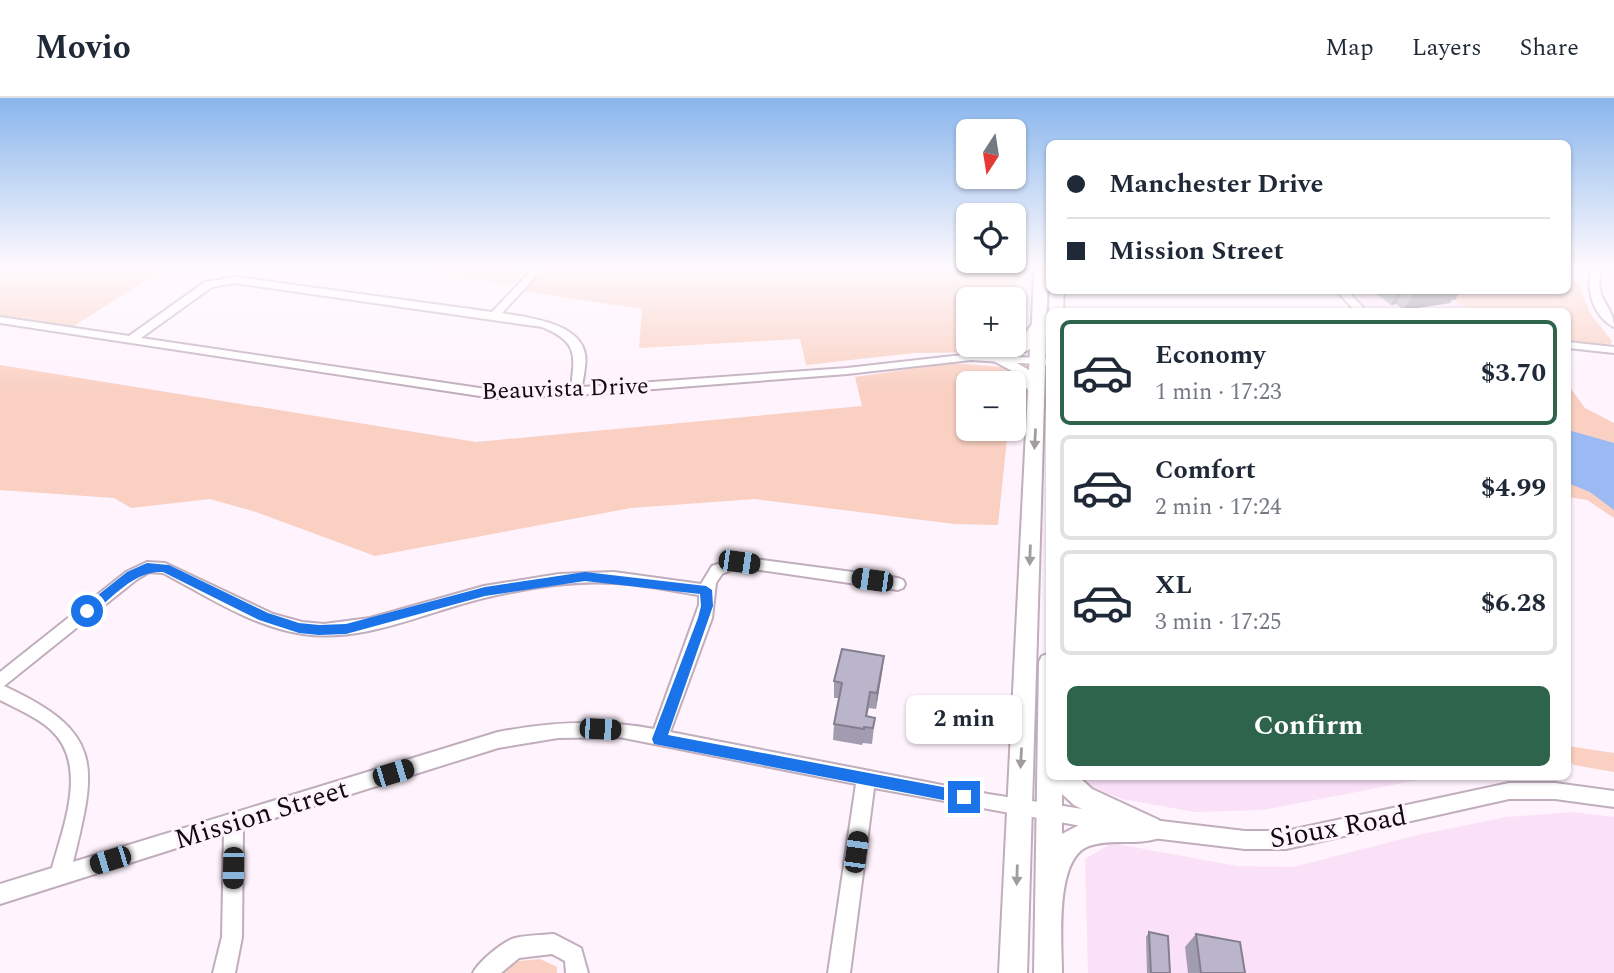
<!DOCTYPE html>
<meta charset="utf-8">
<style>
body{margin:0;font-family:Spectral,serif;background:#f2f2f3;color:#1f2937;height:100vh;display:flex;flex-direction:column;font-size:26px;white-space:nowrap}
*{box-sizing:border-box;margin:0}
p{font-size:23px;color:#747a83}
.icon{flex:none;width:38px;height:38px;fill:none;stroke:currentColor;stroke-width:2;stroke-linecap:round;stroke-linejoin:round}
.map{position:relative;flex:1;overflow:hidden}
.sheet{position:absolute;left:1046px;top:210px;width:525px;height:472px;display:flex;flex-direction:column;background:#fff;border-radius:10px;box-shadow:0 2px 5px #0004}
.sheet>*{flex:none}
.guide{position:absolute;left:1046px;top:42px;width:525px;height:154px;border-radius:10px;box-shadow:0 2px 5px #0004;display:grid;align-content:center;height:154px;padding:0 21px;background:#fff}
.needle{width:46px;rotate:192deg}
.controls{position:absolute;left:956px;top:21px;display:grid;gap:14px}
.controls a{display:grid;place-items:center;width:70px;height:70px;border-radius:10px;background:#fff;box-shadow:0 2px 5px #0004;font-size:35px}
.end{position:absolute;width:32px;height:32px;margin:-16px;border:9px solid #1a73e8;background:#fff;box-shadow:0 0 0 4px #fff}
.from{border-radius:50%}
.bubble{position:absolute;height:49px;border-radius:10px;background:#fff;box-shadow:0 2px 5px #0004;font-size:23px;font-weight:700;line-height:49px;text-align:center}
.car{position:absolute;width:21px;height:42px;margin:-21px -10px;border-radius:9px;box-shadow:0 0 5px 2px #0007;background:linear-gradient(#222 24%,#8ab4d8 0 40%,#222 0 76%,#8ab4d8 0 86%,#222 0)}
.guide b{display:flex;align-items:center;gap:24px;height:66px;font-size:26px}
.guide b+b{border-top:2px solid #e0e1e3}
.guide i{width:18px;height:18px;background:#1f2937}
ul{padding:12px 0 0;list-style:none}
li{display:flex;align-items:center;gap:21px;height:105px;margin:0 14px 10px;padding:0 7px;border:4px solid #e0e1e3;border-radius:10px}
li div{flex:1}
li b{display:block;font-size:26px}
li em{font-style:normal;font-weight:700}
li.on{border-color:#2e644b}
li>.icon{width:63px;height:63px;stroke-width:1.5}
.button{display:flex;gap:14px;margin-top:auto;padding:14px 21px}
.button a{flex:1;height:80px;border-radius:10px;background:#2e644b;color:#fff;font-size:28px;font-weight:700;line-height:80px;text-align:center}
header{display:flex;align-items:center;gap:42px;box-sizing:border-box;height:98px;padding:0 35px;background:#fff;border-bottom:2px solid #e0e1e3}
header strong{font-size:33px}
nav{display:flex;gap:38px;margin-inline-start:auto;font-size:24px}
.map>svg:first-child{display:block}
.built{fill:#fbe1f7}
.green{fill:#fad0c2}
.water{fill:#9bb9f3}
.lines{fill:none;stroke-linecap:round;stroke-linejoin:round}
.minor-casing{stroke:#c0adbd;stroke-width:4}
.secondary-casing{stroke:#c0adbd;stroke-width:4}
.minor{fill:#fff;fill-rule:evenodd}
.secondary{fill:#fff;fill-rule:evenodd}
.wall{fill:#a19caf}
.shaded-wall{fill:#837f8e}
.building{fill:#bbb5cb;stroke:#837f8e;stroke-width:2}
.oneway{fill:#9f9d9f}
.route{fill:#1a73e8}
.labels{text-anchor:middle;stroke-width:6;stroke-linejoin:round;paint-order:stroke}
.street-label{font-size:24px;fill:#100a0f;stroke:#fff3fd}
.near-street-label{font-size:28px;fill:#100a0f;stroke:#fff3fd}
</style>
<header>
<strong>Movio</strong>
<nav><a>Map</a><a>Layers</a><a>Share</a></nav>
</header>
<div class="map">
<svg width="1614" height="875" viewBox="0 0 1614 875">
<rect width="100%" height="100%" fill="#fff3fd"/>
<g class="built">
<polygon points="1353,193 1438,193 1473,213 1369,213 1360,203 1360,199"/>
<polygon points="1083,679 1434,679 1264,712 1195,714 1122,701 1083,686"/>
<polygon points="1573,714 1614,719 1614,875 1088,875 1085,761 1112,745 1237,768 1293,769 1418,737 1506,719"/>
</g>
<g class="green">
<polygon points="0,171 163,171 74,228 0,217"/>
<polygon points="417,171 527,171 511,187"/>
<polygon points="543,171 1019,171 1015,204 1022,205 1023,228 1013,228 1013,201 968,201 968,247 1011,247 1010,254 914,255 806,267 800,241 639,250 642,211 522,193"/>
<polygon points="1568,181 1578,184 1590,215 1612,243 1610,247 1568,242 1568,214 1473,213 1438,193 1568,192"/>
<polygon points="953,265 1003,269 1014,280 1013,285 968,285 968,331 1008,331 998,427 954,426 755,401 631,410 375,458 256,414 210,401 131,410 114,400 0,392 0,267 476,344 862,308 855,279"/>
<polygon points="1568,287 1585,310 1614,325 1614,420 1587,402 1568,399"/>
<polygon points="1568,648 1614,655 1614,674 1574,667 1568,661"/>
<polygon points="540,861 557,869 557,875 493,875 508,864"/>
</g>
<polygon class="water" points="1568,332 1614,345 1614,412 1590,394 1568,385"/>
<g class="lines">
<defs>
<g id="minor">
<path d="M533 171H543L502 215C527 220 579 224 585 256 587 266 583 279 582 289L847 270 971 256 1050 261V267L971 262 847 276 576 297 493 300 0 225V219L129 238 205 184 235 179 492 214ZM235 185 542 229C578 244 575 256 571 290L493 292 141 240 212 189Z"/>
<path d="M1592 171H1602C1592 202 1614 206 1614 229 1594 219 1585 192 1592 171Z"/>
<polygon points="1336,192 1347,192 1367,214 1356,214"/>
<polygon points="1568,244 1614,249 1614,255 1568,250"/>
<path d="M739 459 898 480 903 482 905 486 903 490 898 492 739 469 722 476 716 485 712 520 670 634 988 696 1114 716 1121 719 1123 725 1121 731 1114 734 874 690 850 875H828L856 686 619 639 558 640 498 650 243 730 242 839 235 875H213L222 839 224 735 0 806V786L52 770C63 729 89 667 51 632 37 619 17 611 0 602V574L126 474 147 464 165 465 273 516 302 524 324 526 370 520 484 488 559 476 614 474 701 486 712 468ZM149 474 163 475C207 498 253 529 303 536 365 545 425 514 484 500 526 490 572 482 615 485 643 486 671 493 699 497V507L654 631C601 621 551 624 498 634L73 764C97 667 104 634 4 588L136 482Z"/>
<polygon points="1509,685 1555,685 1614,693 1614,709 1555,701 1509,701 1286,751 1245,751 1144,739 1137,736 1135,730 1137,724 1144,721 1245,733 1286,733"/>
<path d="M554 836 581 850 588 875H566L565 863 552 856 519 860 501 875H473C478 864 503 843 515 840 527 837 541 837 554 836Z"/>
</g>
<g id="secondary">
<path d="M1034 171H1048L1027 875H999L1028 292 1014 274 988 260 1016 248 1032 226ZM1030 251 1029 272 1010 261Z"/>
<polygon points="1050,192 1064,192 1063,214 1049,214"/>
<path d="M1050 555V679H1079L1092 691 1159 722 1163 731 1159 740C1137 748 1112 740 1089 748 1054 760 1062 845 1062 875H1034L1039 564 1042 558ZM1062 696 1074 707 1102 721 1081 726 1062 736Z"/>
</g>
</defs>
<use href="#minor" class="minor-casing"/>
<use href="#secondary" class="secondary-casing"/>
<use href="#minor" class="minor"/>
<use href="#secondary" class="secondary"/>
</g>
<g class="wall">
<polygon points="1371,192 1461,192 1455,202 1452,202 1450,205 1404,212 1396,206 1391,207"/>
<polygon points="884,558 876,611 869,610 867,618 875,620 872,646 863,645 862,647 833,642 834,626 839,600 834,600 834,583"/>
<polygon points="1149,834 1170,875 1147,875 1146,839"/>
<polygon points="1196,836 1245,875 1188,875 1185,849"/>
</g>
<g class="shaded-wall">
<polygon points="1398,192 1404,192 1396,206 1391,207"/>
<polygon points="1437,192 1461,192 1455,202 1452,202 1450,205 1404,212 1413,196"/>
<polygon points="884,558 882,575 876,611 877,595"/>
</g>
<g class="building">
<polygon points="1408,192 1437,192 1413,196"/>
<polygon points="842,551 884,558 877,595 870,594 866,618 875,620 873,630 864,629 864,631 834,626 842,585 834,583"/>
<polygon points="1149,834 1168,838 1170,875 1151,875"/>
<polygon points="1196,836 1240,844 1245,875 1201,875"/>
</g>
<defs><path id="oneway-solid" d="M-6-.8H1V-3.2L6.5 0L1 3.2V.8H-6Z" transform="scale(1.75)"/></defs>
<g class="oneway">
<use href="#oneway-solid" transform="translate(1035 341) rotate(93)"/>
<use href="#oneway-solid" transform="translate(1030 457) rotate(92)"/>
<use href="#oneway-solid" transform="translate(1021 660) rotate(93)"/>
<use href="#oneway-solid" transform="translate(1017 777) rotate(92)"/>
</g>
<linearGradient id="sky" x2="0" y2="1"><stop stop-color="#89b6ec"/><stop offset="0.58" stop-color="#fffafe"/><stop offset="1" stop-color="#fffafe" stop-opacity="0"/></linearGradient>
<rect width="1614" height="293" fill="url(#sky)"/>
<path class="route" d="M147 465 169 467 268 515 299 525 319 527 346 526 485 489 585 474 706 488 712 492 713 508 668 637 964 693 971 699 964 706 654 646 652 641 698 520 701 508 700 496 585 483 485 498 346 536 319 537 299 535 259 522 163 474C135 472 113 499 92 516H83V509L127 474Z"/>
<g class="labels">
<g class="street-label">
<text transform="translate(565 290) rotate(-2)" y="8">Beauvista Drive</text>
</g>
<g class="near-street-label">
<text transform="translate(261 715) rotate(-17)" y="10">Mission Street</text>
<text transform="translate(1338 728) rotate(-10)" y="10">Sioux Road</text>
</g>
</g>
</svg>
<div class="controls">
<a><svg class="needle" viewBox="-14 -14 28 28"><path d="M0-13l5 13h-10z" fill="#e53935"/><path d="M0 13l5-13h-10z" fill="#747a83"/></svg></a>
<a><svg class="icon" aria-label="locate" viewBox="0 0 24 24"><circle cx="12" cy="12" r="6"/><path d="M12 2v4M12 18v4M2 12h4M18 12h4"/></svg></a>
<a>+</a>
<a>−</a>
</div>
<i class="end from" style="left:87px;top:513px"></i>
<i class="end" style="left:964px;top:699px"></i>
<div class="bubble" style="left:906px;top:597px;width:116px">2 min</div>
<i class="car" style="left:739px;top:464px;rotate:98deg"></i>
<i class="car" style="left:872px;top:482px;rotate:278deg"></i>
<i class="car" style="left:600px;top:631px;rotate:93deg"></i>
<i class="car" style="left:393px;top:675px;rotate:73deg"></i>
<i class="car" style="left:856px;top:754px;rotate:8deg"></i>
<i class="car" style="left:110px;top:762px;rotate:253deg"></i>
<i class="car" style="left:233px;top:770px;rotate:181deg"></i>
<div class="guide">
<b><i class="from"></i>Manchester Drive</b>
<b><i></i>Mission Street</b>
</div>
<section class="sheet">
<ul>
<li class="on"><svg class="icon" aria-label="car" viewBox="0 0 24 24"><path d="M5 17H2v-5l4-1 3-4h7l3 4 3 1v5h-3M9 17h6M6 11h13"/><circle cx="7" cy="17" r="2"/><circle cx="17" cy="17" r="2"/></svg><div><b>Economy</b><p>1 min · 17:23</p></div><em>$3.70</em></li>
<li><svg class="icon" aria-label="car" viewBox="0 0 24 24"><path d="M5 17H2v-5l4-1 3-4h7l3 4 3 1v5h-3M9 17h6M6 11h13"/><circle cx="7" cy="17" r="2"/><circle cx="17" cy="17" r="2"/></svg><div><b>Comfort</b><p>2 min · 17:24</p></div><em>$4.99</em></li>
<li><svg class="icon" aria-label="car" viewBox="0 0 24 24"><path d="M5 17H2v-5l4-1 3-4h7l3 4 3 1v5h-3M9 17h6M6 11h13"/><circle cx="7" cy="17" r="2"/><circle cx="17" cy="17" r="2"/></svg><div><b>XL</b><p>3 min · 17:25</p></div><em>$6.28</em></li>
</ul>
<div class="button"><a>Confirm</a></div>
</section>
</div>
